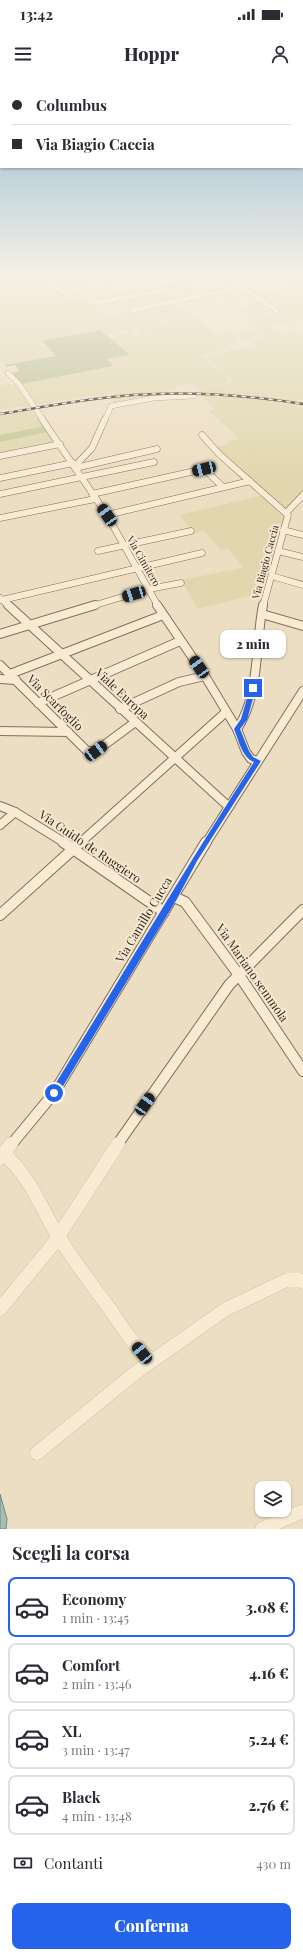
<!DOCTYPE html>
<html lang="it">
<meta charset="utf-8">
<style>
body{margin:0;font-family:"Playfair Display",serif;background:#f7f7f7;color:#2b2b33;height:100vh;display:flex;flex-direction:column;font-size:15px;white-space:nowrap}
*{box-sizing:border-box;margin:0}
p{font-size:13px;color:#7c7c81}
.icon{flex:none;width:22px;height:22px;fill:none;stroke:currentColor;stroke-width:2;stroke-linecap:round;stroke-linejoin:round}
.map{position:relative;height:1449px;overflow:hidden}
.panel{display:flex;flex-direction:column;background:#fff;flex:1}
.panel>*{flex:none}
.hud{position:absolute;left:0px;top:0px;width:303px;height:88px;box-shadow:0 1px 3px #0004;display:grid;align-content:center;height:88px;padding:0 12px;background:#fff}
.controls{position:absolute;left:255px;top:1401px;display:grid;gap:8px}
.controls a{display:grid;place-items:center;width:36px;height:36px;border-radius:8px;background:#fff;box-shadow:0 1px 3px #0004;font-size:20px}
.end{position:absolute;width:18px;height:18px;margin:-9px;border:5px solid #2563eb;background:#fff;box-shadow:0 0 0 2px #fff}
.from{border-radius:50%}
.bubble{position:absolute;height:28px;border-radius:8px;background:#fff;box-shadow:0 1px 3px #0004;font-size:13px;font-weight:800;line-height:28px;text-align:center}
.car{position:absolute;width:12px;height:24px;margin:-12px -6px;border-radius:5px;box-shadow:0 0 3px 1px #0007;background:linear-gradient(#222 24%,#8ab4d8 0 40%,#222 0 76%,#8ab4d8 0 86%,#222 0)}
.hud b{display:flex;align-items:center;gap:14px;height:38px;font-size:15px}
.hud b+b{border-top:1px solid #e1e1e2}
.hud i{width:10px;height:10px;background:#2b2b33}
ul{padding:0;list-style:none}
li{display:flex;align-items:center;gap:12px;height:60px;margin:0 8px 6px;padding:0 4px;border:2px solid #e1e1e2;border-radius:8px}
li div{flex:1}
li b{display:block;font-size:15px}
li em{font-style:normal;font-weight:800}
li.active{border-color:#2563eb}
li>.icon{width:36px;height:36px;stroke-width:1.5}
h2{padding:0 12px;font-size:18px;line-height:48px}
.pay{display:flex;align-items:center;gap:10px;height:44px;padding:0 12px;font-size:15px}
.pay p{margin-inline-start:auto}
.button{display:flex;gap:8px;margin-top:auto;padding:8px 12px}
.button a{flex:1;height:46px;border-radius:8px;background:#2563eb;color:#fff;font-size:16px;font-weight:800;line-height:46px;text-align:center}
.status{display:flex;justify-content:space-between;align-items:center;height:28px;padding:0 20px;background:#fff;direction:ltr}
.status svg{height:11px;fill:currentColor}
header{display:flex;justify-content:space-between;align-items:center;height:52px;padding:0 12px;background:#fff;font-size:18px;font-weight:800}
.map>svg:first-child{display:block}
.farmland{fill:#e1d7af}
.green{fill:#c5c996}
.cemetery{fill:#bbbe95}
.water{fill:#a4beb6;stroke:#6b8c83}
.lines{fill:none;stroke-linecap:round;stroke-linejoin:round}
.minor-far4-casing{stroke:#856f5a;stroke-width:5.5}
.minor-far3-casing{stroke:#856f5a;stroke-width:7}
.minor-far2-casing{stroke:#856f5a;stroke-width:10}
.minor-far1-casing{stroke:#856f5a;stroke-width:12}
.minor-casing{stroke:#856f5a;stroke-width:14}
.minor-far4{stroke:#f7ebd4;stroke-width:5}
.minor-far3{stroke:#f7ebd4;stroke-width:6}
.minor-far2{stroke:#f7ebd4;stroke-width:8}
.minor-far1{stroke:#f7ebd4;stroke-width:10}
.minor{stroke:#f7ebd4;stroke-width:14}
.rail-casing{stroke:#35281d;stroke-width:2.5}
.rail{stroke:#f4e8d1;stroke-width:1.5;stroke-dasharray:4.5;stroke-linecap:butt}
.route{fill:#2563eb}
.labels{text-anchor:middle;stroke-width:4;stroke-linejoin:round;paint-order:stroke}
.far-street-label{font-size:10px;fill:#35281d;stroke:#f4e8d1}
.street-label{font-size:12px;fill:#35281d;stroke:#f4e8d1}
</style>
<div class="status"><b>13:42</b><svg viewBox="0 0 49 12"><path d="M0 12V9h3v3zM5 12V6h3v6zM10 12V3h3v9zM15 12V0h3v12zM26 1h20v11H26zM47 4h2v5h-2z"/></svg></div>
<header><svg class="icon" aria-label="menu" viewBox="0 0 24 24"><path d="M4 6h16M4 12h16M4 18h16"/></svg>Hoppr<svg class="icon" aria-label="person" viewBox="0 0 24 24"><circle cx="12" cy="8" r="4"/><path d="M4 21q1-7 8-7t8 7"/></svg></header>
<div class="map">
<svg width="303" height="1449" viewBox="0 0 303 1449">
<rect width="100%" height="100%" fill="#ecdec2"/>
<g class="farmland">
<polygon points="0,193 35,193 60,213 52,215 56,218 64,217 70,221 84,218 105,235 147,229 152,231 164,242 107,255 100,250 43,261 56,276 5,285 0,280"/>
<polygon points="39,193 123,193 115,194 123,200 86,207 81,205 71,207 61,211"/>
<polygon points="289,198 303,206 303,239 269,246 281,254 267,257 258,254 251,256 255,258 247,260 239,255 232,256 236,260 226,264 232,268 200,275 228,298 229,301 226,303 199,309 192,303 175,306 177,308 166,311 172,316 112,324 116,312 36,325 21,304 113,286 107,279 130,275 110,258 131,252 135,256 143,254 138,250 168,243 151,228 163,225 168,228 179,228 174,223 176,223 217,255 232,252 234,254 261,248 227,222 235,221 244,227 254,225 250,221 258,220 268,227 259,229 268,236 280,234 242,206 245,206 257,214 294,208 282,199"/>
<polygon points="180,200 199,215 185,218 165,203"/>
<polygon points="110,205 118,211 137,209 142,213 117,218 102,206"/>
<polygon points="169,210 180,219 168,222 161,217 148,220 154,225 132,229 126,224 113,226 107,221"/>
<polygon points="298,251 298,253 303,258 303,319 299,319 295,325 303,327 303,411 286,429 213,368 229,364 228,362 240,359 209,331 216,329 197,311 234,302 205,276 254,266 249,261"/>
<polygon points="9,303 11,305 16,305 31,327 22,326 0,330 0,305"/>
<polygon points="34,330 44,346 0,355 0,336"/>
<polygon points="48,352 55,363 47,365 45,363 37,364 38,366 0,373 0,362"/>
<polygon points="264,415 285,434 264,512 198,529 181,500 243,488 228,469 221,470 204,451 195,453 179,435"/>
</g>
<polygon class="green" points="44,346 48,352 0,362 0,355"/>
<polygon class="cemetery" points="100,250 130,275 107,279 113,286 21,304 12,293 19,291 15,285 6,287 5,285 56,276 42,261"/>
<polygon class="water" points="0,1414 7,1439 6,1449 0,1449"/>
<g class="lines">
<defs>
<g id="minor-far4">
<polyline points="36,193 62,212 134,199"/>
<polyline points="238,193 254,203"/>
<polyline points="146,205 221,193"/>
<polyline points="240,206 277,231"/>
<polyline points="94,223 170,209"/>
<polyline points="133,230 303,194"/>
<polyline points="8,293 19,304 43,340"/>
<polyline points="105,340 111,326 154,318 194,316"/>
</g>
<g id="minor-far3">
<polyline points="42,339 107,435 158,526"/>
<polyline points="202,355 219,374 288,435 263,526"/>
<polyline points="0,376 60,364"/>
<polyline points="75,386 92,368 105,339"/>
<polyline points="75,388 157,369"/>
<polyline points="0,398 73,383"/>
<polyline points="0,414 154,382"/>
<polyline points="92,414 204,389 223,407"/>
<polyline points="287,432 303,415"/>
<polyline points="107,435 250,401"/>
<polyline points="0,438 95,419"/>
<polyline points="283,450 303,455"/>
<polyline points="98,471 191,451"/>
<polyline points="278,471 303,477"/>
<polyline points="275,497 303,505"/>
<polyline points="0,518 9,526"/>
<polyline points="2,520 202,473"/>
<polyline points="92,526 149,509 181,503"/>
</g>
<g id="minor-far2">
<polyline points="8,525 229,727"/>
<polyline points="157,525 205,596 237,649 246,672 251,679 258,681"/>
<polyline points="262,534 303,546"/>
<polyline points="0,554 95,525"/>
<polyline points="0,585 87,671 96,671 134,643"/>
<polyline points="10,594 163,535"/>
<polyline points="0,599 16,600"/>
<polyline points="38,623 180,561"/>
<polyline points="120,629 179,602 205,596"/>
<path d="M237 649C260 616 255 564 263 525"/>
<polyline points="0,651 68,652"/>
<polyline points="0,726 15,732 65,763"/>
<polyline points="0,745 15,732"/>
<polyline points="80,763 226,632"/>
<polyline points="206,763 303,611"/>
</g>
<g id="minor-far1">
<polyline points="63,762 164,832"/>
<polyline points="174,817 185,822 239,895 303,991"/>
<polyline points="0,835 81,762"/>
<polyline points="11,1065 54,1013 206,762"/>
<polyline points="117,1065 229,905 303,830"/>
</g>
<g id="minor">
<path d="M4 1074C27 1094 37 1118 51 1144 68 1174 89 1201 110 1229 122 1247 134 1267 152 1280"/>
<polyline points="0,1078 11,1064"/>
<polyline points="0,1229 54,1163 118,1064"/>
<polyline points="37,1373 135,1293 226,1229 287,1200 300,1200 303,1202"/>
<polyline points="262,1449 303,1431"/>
</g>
</defs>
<use href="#minor-far4" class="minor-far4-casing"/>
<use href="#minor-far3" class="minor-far3-casing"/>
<use href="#minor-far2" class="minor-far2-casing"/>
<use href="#minor-far1" class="minor-far1-casing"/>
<use href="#minor" class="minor-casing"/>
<use href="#minor-far4" class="minor-far4"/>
<use href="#minor-far3" class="minor-far3"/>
<use href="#minor-far2" class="minor-far2"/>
<use href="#minor-far1" class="minor-far1"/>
<use href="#minor" class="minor"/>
<defs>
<path id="rail" d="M0 334C44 327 88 318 133 315 190 311 247 315 303 324"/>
</defs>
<use href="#rail" class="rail-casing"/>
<use href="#rail" class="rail"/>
</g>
<linearGradient id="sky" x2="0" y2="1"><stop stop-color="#8db8d4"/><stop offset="0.49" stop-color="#f6f0e4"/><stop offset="1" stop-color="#f6f0e4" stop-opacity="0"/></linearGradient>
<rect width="303" height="396" fill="url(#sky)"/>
<path class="route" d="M253 606 256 608 247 640 240 649 249 671 253 677 261 681 197 781 177 819 57 1016H51V1011C119 901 184 790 254 682 242 677 239 661 234 649L241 639 250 608Z"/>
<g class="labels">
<g class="far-street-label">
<text transform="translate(144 481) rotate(60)" y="4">Via Cimitero</text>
<text transform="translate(265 482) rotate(-75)" y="4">Via Biagio Caccia</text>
</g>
<g class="street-label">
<text transform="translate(122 614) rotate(43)" y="4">Viale Europa</text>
<text transform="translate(55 623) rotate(45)" y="4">Via Scarfoglio</text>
<text transform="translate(90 767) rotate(34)" y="4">Via Guido de Ruggiero</text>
<text transform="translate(144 840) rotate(-59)" y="4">Via Camillo Cucca</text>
<text transform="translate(252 893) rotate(55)" y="4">Via Mariano semmola</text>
</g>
</g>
</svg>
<div class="controls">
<a><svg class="icon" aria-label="layers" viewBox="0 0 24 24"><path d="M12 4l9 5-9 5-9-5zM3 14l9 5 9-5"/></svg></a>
</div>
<i class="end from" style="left:54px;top:1013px"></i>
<i class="end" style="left:253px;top:608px"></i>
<div class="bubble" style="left:220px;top:550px;width:66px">2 min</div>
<i class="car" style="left:204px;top:389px;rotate:257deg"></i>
<i class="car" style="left:107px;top:435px;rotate:325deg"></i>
<i class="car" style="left:134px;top:514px;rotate:253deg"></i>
<i class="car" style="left:199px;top:587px;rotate:325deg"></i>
<i class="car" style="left:96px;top:671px;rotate:53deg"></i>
<i class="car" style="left:145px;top:1024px;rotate:35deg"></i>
<i class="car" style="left:142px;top:1273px;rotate:321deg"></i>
<div class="hud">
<b><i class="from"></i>Columbus</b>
<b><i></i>Via Biagio Caccia</b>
</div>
</div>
<section class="panel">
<h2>Scegli la corsa</h2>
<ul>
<li class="active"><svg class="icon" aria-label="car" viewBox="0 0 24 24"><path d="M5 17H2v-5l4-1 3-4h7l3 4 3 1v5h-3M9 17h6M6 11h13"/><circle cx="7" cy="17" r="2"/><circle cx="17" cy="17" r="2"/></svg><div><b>Economy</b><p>1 min · 13:45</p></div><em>3.08 €</em></li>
<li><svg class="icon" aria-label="car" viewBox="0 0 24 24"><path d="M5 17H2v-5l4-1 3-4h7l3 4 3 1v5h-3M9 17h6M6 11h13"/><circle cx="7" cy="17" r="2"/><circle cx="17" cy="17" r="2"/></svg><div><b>Comfort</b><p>2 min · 13:46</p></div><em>4.16 €</em></li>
<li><svg class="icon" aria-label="car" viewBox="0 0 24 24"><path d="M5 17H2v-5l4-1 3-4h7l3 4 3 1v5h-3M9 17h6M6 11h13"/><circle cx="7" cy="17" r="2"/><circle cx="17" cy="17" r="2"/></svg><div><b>XL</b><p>3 min · 13:47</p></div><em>5.24 €</em></li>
<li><svg class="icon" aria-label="car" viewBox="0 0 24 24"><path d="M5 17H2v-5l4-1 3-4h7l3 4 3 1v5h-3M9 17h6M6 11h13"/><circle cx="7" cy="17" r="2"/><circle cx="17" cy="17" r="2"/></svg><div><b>Black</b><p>4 min · 13:48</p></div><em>2.76 €</em></li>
</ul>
<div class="pay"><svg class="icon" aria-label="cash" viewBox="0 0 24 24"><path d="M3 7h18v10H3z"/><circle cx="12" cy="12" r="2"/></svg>Contanti<p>430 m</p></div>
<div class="button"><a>Conferma</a></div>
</section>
